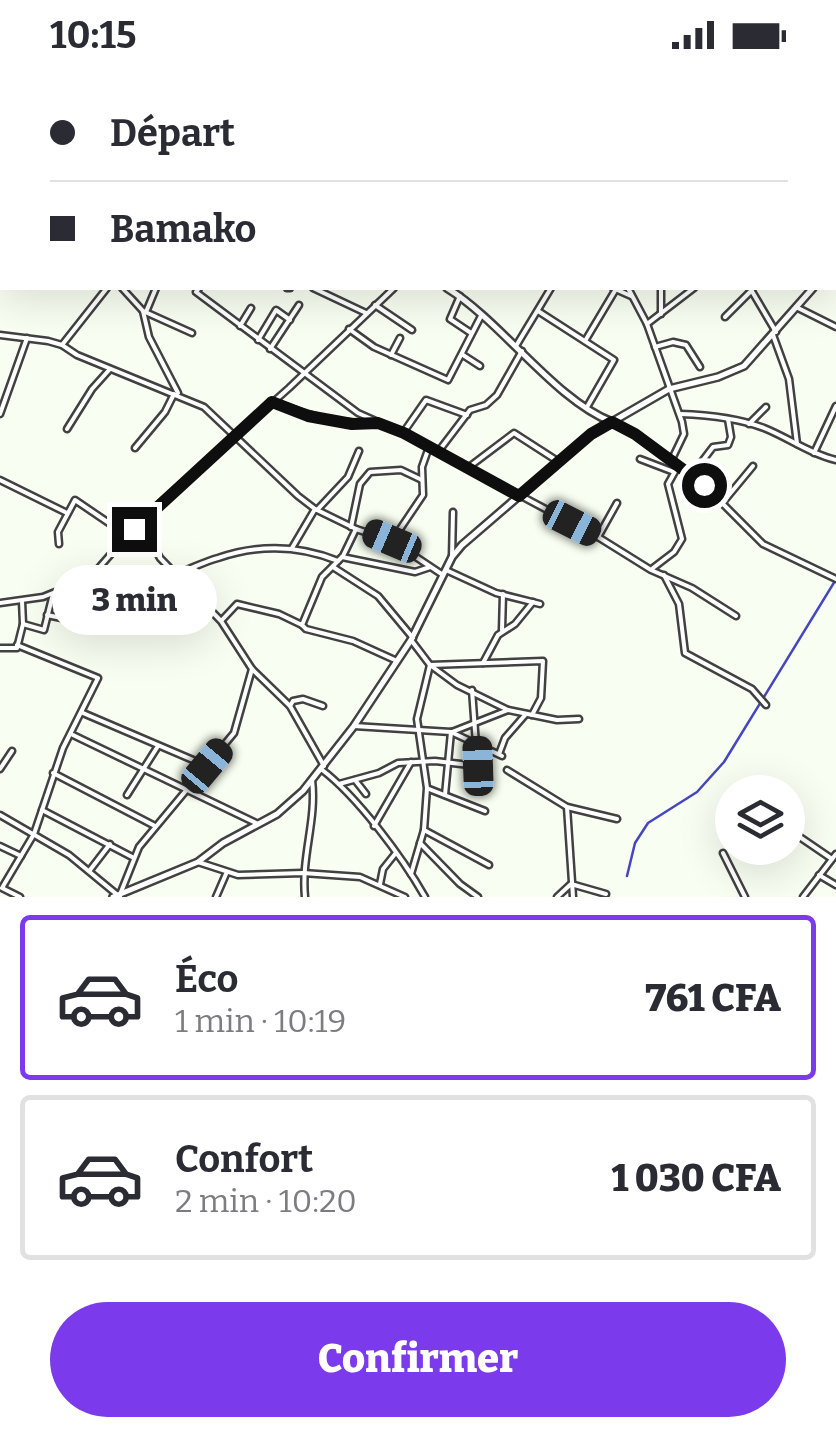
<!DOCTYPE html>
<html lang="fr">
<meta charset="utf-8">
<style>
body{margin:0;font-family:Bitter,serif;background:#f7f7f7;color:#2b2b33;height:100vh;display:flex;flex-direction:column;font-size:38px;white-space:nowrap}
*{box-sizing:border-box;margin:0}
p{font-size:32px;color:#7c7c81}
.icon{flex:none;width:55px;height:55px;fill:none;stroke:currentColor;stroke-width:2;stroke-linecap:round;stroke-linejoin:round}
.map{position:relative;height:827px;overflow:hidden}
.side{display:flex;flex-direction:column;background:#fff;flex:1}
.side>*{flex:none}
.top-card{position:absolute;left:0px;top:0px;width:838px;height:220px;box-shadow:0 10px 40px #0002;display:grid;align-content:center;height:220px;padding:0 50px;background:#fff}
.buttons{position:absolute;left:715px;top:705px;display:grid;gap:20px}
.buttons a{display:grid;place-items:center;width:90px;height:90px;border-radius:50%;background:#fff;box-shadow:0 10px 40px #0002;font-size:50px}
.end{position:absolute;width:45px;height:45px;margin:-22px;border:12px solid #0e0e0e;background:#fff;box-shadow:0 0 0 5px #fff}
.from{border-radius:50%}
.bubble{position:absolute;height:70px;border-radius:35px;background:#fff;box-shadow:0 10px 40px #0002;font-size:32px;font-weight:800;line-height:70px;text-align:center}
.car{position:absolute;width:30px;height:60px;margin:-30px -15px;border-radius:12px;box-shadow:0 0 8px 2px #0007;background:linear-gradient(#222 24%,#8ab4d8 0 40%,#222 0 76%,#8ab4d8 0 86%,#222 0)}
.top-card b{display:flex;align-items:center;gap:35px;height:95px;font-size:38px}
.top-card b+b{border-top:2px solid #e1e1e2}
.top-card i{width:25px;height:25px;background:#2b2b33}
ul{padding:18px 0 0;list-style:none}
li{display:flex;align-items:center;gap:30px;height:165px;margin:0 20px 15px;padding:0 30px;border:5px solid #e1e1e2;border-radius:10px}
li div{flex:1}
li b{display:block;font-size:38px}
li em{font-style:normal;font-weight:800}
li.current{border-color:#7c3aed}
li>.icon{width:90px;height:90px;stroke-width:1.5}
.action{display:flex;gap:20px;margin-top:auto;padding:20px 50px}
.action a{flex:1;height:115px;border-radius:60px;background:#7c3aed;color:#fff;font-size:40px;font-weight:800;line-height:115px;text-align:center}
.status{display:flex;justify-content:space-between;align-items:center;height:70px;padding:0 50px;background:#fff;direction:ltr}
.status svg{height:28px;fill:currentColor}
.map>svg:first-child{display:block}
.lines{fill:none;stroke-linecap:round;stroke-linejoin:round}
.stream{stroke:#4646c3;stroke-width:2.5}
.minor-casing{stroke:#414141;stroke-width:9}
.tertiary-casing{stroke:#414141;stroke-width:10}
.minor{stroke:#fff;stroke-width:4}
.tertiary{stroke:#fff;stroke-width:5}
.route{stroke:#0e0e0e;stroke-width:12}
</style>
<div class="status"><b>10:15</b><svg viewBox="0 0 49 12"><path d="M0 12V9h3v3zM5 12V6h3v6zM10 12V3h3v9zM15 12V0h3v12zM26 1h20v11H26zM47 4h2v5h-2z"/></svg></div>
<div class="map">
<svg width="836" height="827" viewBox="0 0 836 827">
<rect width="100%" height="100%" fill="#f8fef1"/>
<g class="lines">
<polyline class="stream" points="627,806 635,773 648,753 697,722 724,692 835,511"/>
<defs>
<g id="minor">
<polyline points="135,0 140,2"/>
<polyline points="223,0 225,2"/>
<polyline points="253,0 258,2"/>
<polyline points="324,0 324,2"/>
<polyline points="396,0 397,0"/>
<polyline points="451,0 453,2"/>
<polyline points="493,0 498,2"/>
<polyline points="651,0 652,2"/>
<polyline points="757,0 762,2"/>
<polyline points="807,0 811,2"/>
<polyline points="309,2 311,0"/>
<polyline points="431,2 433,0"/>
<polyline points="528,2 529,0"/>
<polyline points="684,2 685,0"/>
<polyline points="728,2 729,0"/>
<polyline points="835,15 836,16"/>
<polyline points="835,23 836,21"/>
<polyline points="835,73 836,72"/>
<polyline points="0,109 2,109"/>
<polyline points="835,109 836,110"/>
<polyline points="835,118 836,115"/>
<polyline points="0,127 2,128"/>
<polyline points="0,181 2,177"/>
<polyline points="122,218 143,241 192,263"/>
<polyline points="199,218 196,222 358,343 403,363 598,467 651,500 692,518 736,546"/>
<polyline points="287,218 290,218"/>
<polyline points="313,218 366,243"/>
<polyline points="613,218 631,226"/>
<polyline points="628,218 647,254 682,352 684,364 672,389"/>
<polyline points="750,218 776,262"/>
<polyline points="460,226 450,249 471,263"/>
<polyline points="375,235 412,260"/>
<polyline points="796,237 836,257"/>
<polyline points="143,241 149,267 178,323"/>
<polyline points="538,241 614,290 587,337"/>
<polyline points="146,242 156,218"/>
<polyline points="661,244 661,218"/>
<polyline points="725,247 752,220"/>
<polyline points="647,254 694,218"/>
<polyline points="240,256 251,238"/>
<polyline points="349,259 374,277 448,310 481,246"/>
<polyline points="0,265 48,271 62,275 77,285 204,337 298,426 315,439 356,459 343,486 322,507 302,555 306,559 353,571 397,591"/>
<polyline points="773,265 789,309 797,374"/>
<polyline points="258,270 276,240 290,250"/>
<polyline points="585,271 616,219"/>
<polyline points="62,275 107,218"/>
<polyline points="516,276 551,218"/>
<polyline points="655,277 673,272 686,275 700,297"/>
<polyline points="270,279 299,235"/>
<polyline points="391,285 400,268"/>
<polyline points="463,285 480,296"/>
<path d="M272 331C306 345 336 354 373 353"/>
<polyline points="0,344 27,268"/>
<path d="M680 344C708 345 738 348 764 358 789 368 810 384 836 390"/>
<polyline points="612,352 635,364 704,415 763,474 836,509"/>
<polyline points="749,354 766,337"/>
<polyline points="67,359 92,319 110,299"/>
<polyline points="403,363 426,330 467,345"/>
<polyline points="135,378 165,342 174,324"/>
<polyline points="438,382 470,340 486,335 497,325 522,281"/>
<polyline points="814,383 836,336"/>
<polyline points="640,389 674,402"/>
<polyline points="469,397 514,363 559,392"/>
<polyline points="691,406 713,377 728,375 731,367 728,349"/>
<polyline points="0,410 67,443"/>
<polyline points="724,431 753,396"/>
<polyline points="317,440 348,407 359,381"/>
<polyline points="152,442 154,477"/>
<polyline points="351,457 360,414 370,402 401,400 422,410"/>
<polyline points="356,459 392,471 443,505"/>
<polyline points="598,467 617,433"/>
<polyline points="392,471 423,425 422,397 429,377"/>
<polyline points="59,474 58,462 75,430 128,466 154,477 160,488 221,551 252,599 290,636 324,696"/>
<polyline points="292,478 315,439"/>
<polyline points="342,487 415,502 430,497"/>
<polyline points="452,487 453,442"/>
<polyline points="333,497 378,526 413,568"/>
<polyline points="653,498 674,482 682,469 668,414 678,396"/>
<polyline points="446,500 496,523 540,534"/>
<polyline points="664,505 679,534 685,583 752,619 766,635"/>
<path d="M90 508C118 509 147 511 175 504 189 500 203 492 218 488 259 474 299 475 338 491"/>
<polyline points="0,533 43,527 90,508 139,452 289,318 394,218"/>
<polyline points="47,545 71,550"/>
<polyline points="222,550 237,534 279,544 302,555"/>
<polyline points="23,554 44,560 53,524"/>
<polyline points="502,560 503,524"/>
<polyline points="411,570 430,595 457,615 508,640 557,650 579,649"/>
<polyline points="17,575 98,608 63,678 34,764 2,818 20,827"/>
<polyline points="0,578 17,578 23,554 22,531"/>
<polyline points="483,593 498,565 515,554 533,532"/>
<polyline points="430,595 543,591 541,628 532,645"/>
<polyline points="472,620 479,715"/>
<polyline points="290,636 293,631 303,629 323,636"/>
<polyline points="83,643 207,696"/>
<polyline points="354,656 451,662 502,686"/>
<polyline points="452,662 508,640"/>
<polyline points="73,665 258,754"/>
<polyline points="499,684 505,668 526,644"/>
<polyline points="0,699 12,681"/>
<path d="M321 699C357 726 403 788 425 827"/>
<polyline points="507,700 567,737 617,749"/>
<polyline points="53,703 155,756"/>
<polyline points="355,710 366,724"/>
<polyline points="339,714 379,703 398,693 435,691 478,696"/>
<polyline points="429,719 485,741"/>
<polyline points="127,725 158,676"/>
<polyline points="445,725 451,662"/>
<polyline points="567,737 573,827"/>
<polyline points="42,740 134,788"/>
<polyline points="0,745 69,785 120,827"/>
<polyline points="374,756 411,692"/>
<polyline points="788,759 832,789"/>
<polyline points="424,760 489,795"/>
<polyline points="420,773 460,814 478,827"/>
<polyline points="0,776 21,786"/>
<polyline points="723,783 745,827"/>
<polyline points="198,792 238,805 303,803 360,807 405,827"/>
<polyline points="90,800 110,774"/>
<polyline points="411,804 424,760 427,718 417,649 430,595"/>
<polyline points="819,805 836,815"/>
<polyline points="380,814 383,799 395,784"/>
<polyline points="121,822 139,777 234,663 252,599"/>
<polyline points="216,827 226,804"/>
<path d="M305 827C301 786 317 750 312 710"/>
<polyline points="557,827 571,814 606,824"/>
<polyline points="803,827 836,784"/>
</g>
<g id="tertiary">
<polyline points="619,2 622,0"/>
<polyline points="835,190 836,189"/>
<path d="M447 218C502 252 555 330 612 352"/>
<polyline points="113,827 198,792 223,773 277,744 303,721 354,656 411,570 452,487 462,475 591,364 669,319 718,307 744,296 813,218"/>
</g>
</defs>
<use href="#minor" class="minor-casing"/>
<use href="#tertiary" class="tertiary-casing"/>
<use href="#minor" class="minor"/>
<use href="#tertiary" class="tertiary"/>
</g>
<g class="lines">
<polyline class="route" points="134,459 272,332 308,346 352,354 378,353 404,363 519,426 591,364 612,352 635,364 704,415"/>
</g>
</svg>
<div class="buttons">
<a><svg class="icon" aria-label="layers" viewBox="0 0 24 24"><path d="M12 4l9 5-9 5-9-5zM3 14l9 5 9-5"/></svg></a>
</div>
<i class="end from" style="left:704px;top:415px"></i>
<i class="end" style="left:134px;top:459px"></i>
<div class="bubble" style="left:52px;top:495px;width:165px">3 min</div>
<i class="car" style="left:572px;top:453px;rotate:117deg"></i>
<i class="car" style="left:392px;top:471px;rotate:293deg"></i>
<i class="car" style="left:207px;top:696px;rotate:40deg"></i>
<i class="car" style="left:478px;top:696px;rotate:358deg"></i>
<div class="top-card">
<b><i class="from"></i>Départ</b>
<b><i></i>Bamako</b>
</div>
</div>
<section class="side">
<ul>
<li class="current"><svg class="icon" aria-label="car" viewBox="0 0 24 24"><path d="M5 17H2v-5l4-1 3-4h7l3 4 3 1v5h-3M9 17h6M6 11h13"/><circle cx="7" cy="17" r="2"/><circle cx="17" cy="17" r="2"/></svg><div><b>Éco</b><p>1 min · 10:19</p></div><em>761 CFA</em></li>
<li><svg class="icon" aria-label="car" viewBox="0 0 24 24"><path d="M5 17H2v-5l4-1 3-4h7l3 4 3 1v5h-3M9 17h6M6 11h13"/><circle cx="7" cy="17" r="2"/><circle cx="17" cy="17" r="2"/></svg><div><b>Confort</b><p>2 min · 10:20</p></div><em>1 030 CFA</em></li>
</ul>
<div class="action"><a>Confirmer</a></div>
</section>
